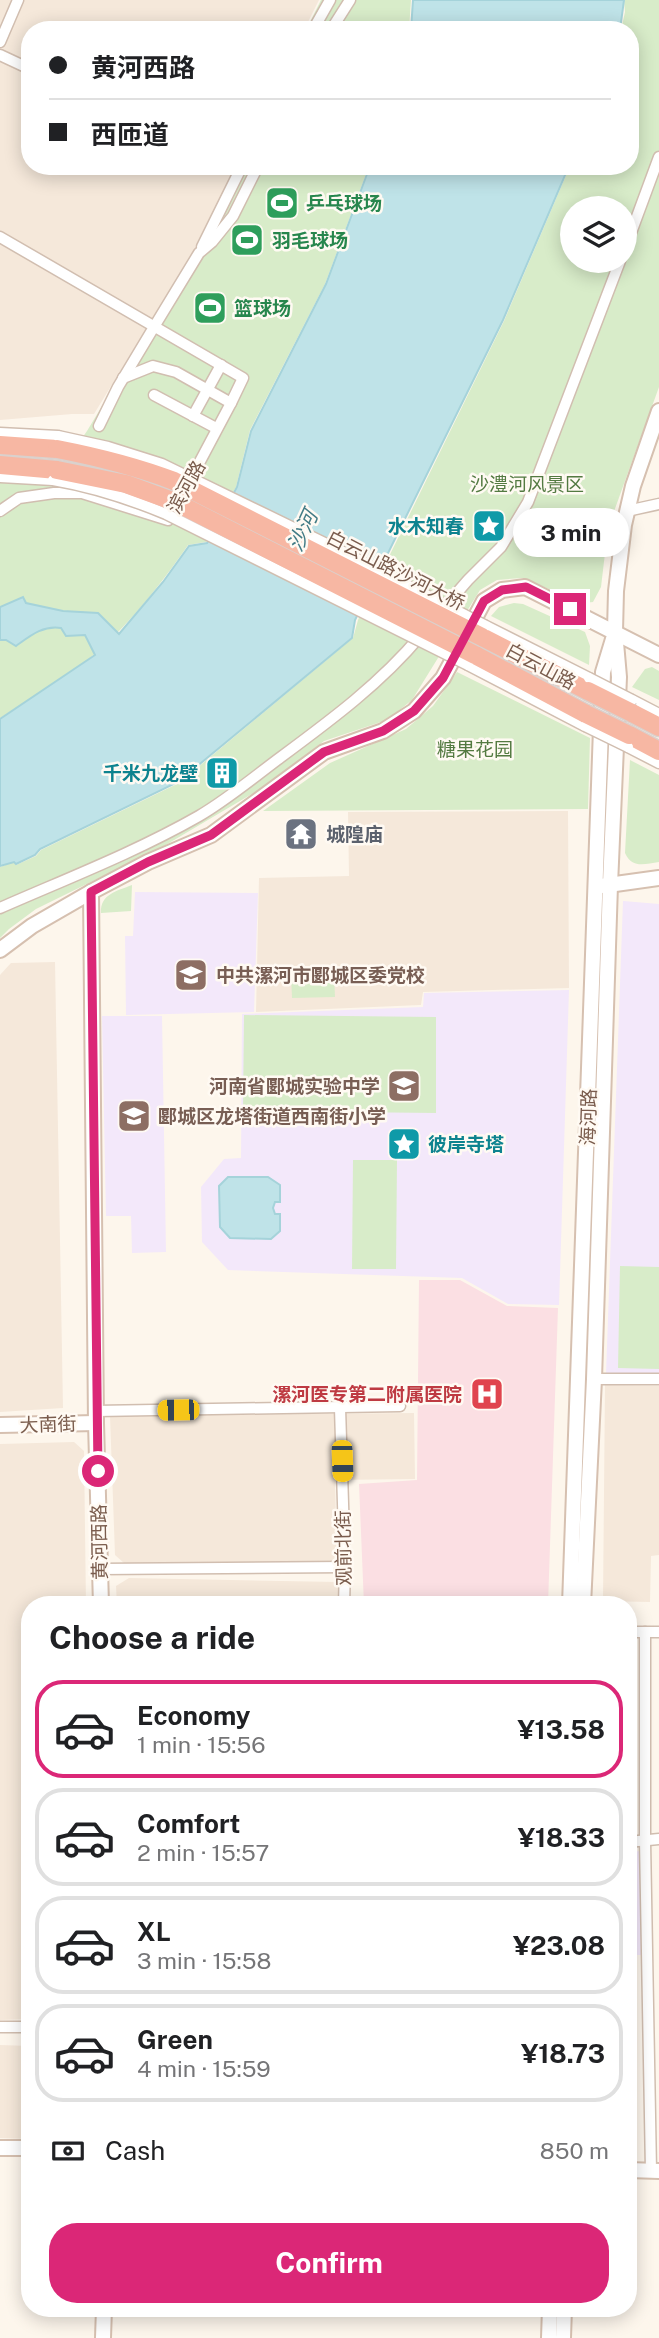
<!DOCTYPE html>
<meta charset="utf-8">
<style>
body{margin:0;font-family:"Public Sans","Noto Sans SC",sans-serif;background:#f6f6f6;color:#202124;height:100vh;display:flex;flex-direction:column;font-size:26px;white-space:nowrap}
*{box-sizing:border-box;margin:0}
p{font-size:23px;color:#757577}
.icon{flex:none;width:38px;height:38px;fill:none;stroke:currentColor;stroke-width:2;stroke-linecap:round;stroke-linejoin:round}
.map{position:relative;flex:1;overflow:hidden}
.panel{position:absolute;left:21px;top:1596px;width:616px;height:721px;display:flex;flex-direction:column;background:#fff;border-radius:28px;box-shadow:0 4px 18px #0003}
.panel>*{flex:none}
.hud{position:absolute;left:21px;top:21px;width:618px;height:154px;border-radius:28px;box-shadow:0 4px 18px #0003;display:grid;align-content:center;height:154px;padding:0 28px;background:#fff}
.controls{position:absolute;left:560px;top:196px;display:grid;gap:14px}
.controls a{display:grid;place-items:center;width:77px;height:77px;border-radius:50%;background:#fff;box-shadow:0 4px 18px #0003;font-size:35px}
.end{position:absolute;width:32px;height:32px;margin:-16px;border:9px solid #db2777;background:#fff;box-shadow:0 0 0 4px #fff}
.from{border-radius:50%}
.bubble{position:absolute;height:49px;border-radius:24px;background:#fff;box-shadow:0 4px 18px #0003;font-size:23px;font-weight:700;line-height:49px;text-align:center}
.car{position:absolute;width:21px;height:42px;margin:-21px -10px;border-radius:9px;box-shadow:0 0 5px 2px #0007;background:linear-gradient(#f5c518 24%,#345 0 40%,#f5c518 0 76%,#345 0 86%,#f5c518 0)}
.hud b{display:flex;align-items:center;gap:24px;height:66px;font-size:26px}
.hud b+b{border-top:2px solid #e0e0e0}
.hud i{width:18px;height:18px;background:#202124}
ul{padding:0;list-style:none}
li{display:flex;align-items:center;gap:21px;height:98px;margin:0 14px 10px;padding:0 14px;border:4px solid #e0e0e0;border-radius:28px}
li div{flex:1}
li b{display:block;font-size:26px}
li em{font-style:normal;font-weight:700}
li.current{border-color:#db2777}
li>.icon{width:63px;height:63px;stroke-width:1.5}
h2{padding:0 28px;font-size:32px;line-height:84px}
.pay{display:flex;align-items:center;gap:18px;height:77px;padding:0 28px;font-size:26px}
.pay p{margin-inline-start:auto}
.button{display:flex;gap:14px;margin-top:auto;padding:14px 28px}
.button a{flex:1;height:80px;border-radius:28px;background:#db2777;color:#fff;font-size:28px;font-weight:700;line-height:80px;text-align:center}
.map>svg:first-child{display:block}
.residential{fill:#f5e8da}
.education{fill:#f3e8fa}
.medical{fill:#fbdfe3}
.green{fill:#d8ecc9;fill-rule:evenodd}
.water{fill:#bfe3e8;stroke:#a5d3da;stroke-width:2}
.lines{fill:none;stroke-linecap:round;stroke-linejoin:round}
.street-casing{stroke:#d1beb0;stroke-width:13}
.secondary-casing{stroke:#d6c0b0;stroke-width:18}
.highway-casing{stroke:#dad1cd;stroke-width:21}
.street{stroke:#fff;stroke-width:10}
.secondary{stroke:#fff;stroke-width:14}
.highway{stroke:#f7b7a3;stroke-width:18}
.street-bridge-casing{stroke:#d1beb0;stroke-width:13;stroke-linecap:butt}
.highway-bridge-casing{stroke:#dad1cd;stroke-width:21;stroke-linecap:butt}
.street-bridge{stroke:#fff;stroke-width:10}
.highway-bridge{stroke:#f7b7a3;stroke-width:18}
.route{stroke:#db2777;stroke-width:9}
.labels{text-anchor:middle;stroke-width:5;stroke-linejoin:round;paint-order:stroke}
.leisure-label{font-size:19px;font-weight:bold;fill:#27864d;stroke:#fffaf3;text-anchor:start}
.park-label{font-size:19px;fill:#537a41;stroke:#fffaf3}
.street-label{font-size:19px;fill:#7a5c4d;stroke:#fffaf3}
.culture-label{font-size:19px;font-weight:bold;fill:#0d838f;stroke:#fffaf3;text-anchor:end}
.worship-label{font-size:19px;font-weight:bold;fill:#5b616d;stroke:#fffaf3;text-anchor:start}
.education-label{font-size:19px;font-weight:bold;fill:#785e54;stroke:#fffaf3;text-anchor:start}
.health-label{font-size:19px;font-weight:bold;fill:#be3a42;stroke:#fffaf3;text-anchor:end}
.water-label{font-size:21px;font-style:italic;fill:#437c86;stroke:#fffaf3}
</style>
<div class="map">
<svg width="659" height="2338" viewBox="0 0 659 2338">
<rect width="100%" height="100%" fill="#fdf6ec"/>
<g class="residential">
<polygon points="0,0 319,0 304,30 30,30 30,166 236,166 193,252 94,414 72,414 0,420"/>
<polygon points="568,811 569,988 423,992 421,1005 256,1012 259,878 349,876 348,812"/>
<polygon points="55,962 63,1408 0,1412 0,975 11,963"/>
<polygon points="605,1385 659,1386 659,1555 651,1556 650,1602 603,1601"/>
<polygon points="414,1413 415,1479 335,1480 337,1562 124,1563 115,1555 110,1416"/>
<polygon points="74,1442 84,1451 86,1605 30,1605 30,2019 0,2020 0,1444"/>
<polygon points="129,1578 338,1582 338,1605 117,1605 116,1586"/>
<polygon points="0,2045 30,2046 30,2139 0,2138"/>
</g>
<g class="education">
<polygon points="135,892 258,893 254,1012 126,1015 125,936 133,936"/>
<polygon points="623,901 659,904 659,1374 606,1374"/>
<polygon points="569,990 559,1305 508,1304 462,1278 228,1270 202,1242 201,1187 224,1159 241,1158 242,1014 423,1007 424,993"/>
<polygon points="102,1016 162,1016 166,1252 132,1253 131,1216 106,1216"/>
<polygon points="641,1851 643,1955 628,1955 628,1852"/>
</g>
<polygon class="medical" points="419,1280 460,1280 507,1306 558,1308 548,1605 364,1605 359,1484 417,1480"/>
<g class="green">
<polygon points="321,0 411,0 409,30 306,30"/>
<path d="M624 0H659V387L608 528 601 587 593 602 583 603 522 578 497 580 480 590 412 700 387 720 324 741 272 782 164 846 36 909 9 929 0 938V867L14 862 16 865 36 856 41 850 179 783 353 638 358 620 504 321 570 166H630V30H621L625 12ZM572 208H625V261H572Z"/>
<path d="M237 166H369L325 284 250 430 236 487 206 542 188 545C159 587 125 630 85 662 59 683 28 700 0 718V483L50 484 87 431 194 253Z"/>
<polygon points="514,603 523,604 585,632 590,646 589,665 491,616 499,607"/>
<polygon points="652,667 659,671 659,700 632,687 645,669"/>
<polygon points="457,672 590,738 588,809 263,811 330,763 406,729 433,706"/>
<path d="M630 760 659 775V862C645 864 632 869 625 853Z"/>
<path d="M132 885 131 911 101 913C100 894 117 891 132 885Z"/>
<polygon points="334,973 335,997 292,998 291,974"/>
<polygon points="244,1015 436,1017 436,1113 243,1111"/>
<polygon points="353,1160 397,1160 396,1269 352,1269"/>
<polygon points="620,1266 659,1267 659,1369 618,1368"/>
</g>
<g class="water">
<polygon points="413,0 624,0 620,30 411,30"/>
<path d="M370 166H569L503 320 355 620 352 638 178 782 40 849 35 855 16 864 14 862 0 866V719L95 655 85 635 66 636 61 628C43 625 30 636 16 646L6 640H0V607L23 597 26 603 63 611 98 613 119 634 163 582 189 546 207 543 237 487 251 431 326 284Z"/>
<polygon points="228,1177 268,1177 280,1185 280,1202 275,1202 273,1208 275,1214 280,1214 280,1231 271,1239 230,1238 220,1227 219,1186"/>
</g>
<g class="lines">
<defs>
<g id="street">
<polyline points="313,30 330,0"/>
<polyline points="331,30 350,0"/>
<polyline points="0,42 18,0"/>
<polyline points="0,55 30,69"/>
<polyline points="0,237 243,378 231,403"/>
<polyline points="202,247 242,166"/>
<polyline points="625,249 659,157"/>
<polyline points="123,378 153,366 176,372 231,403 188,484"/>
<polyline points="154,395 216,428"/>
<polyline points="193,416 221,365"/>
<polyline points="99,426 118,387 154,327 199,253 212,242 233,216 258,166"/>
<polyline points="0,433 58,436"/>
<polyline points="0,477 53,480"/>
<polyline points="0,511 19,498 54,493 82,493 168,520 172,513"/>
<polyline points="627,511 659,504"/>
<polyline points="442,610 468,580 501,547 528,502 620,261"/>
<polyline points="486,626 589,678"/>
<polyline points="468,665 585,726"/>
<polyline points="632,700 659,714"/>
<polyline points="628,747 659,763"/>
<path d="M0 908C66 879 136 852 199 816 228 799 254 777 281 757 331 720 381 683 421 635"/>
<polyline points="594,1379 659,1379"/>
<polyline points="340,1408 345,1567 344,1605"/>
<polyline points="96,1411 400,1406"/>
<polyline points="100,1569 345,1567"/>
<polyline points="628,1632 659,1632"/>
<polyline points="645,1632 645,1841 651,2171"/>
<polyline points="628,1842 659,1839"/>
<polyline points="0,2027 30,2027"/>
</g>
<g id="secondary">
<polyline points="601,886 659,878"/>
<polyline points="91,892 96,1423 101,1605"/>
<polyline points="0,950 32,926 91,892 148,862 211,835 324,752 383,731 414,711 443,678 484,601 502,590 525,587 659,655"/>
<polyline points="0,1425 96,1423"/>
<polyline points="570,1605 603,672 613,639"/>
<polyline points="583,1605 594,1379 610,885 619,677 615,631 616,591 624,525 633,486 659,411"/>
<polyline points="0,2148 30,2148"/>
<polyline points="628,2170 659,2171"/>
<polyline points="103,2338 104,2308"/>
<polyline points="549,2338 550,2308"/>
<polyline points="563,2338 564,2308"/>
</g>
<g id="highway">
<polyline points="0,445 57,449"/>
<polyline points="0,465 57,470"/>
<polyline points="482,637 588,691"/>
<polyline points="475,655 586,714"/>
<polyline points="632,713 659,727"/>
<polyline points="629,735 659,751"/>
</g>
</defs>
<use href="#street" class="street-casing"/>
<use href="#secondary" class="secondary-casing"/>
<use href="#highway" class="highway-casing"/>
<use href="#street" class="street"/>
<use href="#secondary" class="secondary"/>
<use href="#highway" class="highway"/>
<defs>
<g id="street-bridge">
<polyline points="58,436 108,447 162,464 341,551 486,626"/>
<path d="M53 480C94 487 128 498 166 514L468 665"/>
<polyline points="589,678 632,700"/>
<polyline points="585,726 628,747"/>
</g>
<g id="highway-bridge">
<path d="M57 449C98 457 135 466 174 481L482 637"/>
<polyline points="57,470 126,484 175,502 475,655"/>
<polyline points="588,691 632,713"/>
<polyline points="586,714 629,735"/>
</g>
</defs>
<use href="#street-bridge" class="street-bridge-casing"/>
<use href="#highway-bridge" class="highway-bridge-casing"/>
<use href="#street-bridge" class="street-bridge"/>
<use href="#highway-bridge" class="highway-bridge"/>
</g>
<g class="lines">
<polyline class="route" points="98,1471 91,892 148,862 211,835 324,752 383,731 414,711 443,678 484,601 502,590 526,587 570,609"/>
</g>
<defs>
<symbol id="stadium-square" viewBox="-11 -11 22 22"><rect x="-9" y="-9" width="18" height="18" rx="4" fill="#2e9e5b" stroke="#fffaf3"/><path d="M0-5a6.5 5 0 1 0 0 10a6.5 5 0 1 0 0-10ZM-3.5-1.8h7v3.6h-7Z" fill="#fff"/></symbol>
<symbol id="sight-square" viewBox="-11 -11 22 22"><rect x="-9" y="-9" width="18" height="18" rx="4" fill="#0f9aa8" stroke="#fffaf3"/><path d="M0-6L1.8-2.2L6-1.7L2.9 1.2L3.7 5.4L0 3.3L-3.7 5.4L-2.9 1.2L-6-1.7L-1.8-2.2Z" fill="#fff"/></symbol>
<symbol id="building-square" viewBox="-11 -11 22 22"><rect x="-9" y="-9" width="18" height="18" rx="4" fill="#0f9aa8" stroke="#fffaf3"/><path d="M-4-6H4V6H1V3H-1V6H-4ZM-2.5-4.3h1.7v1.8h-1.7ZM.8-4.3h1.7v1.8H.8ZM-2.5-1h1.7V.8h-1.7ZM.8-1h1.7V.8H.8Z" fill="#fff"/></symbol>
<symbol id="temple-square" viewBox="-11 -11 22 22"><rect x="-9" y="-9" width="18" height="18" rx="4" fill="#6b7280" stroke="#fffaf3"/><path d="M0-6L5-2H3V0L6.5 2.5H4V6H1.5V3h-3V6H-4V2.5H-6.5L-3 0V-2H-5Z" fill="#fff"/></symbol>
<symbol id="school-square" viewBox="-11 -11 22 22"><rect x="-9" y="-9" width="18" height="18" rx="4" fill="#8d6e63" stroke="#fffaf3"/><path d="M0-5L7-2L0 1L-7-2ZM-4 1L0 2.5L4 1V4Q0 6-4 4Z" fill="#fff"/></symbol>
<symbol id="hospital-square" viewBox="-11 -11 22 22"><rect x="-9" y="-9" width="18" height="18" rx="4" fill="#e0444e" stroke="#fffaf3"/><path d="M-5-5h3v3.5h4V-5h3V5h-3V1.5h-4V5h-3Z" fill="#fff"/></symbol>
</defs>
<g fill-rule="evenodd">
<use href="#stadium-square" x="263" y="184" width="38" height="38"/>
<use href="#stadium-square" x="228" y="221" width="38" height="38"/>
<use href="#stadium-square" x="191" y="289" width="38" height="38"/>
<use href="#sight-square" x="470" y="507" width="38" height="38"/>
<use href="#building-square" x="203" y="754" width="38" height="38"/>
<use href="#temple-square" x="282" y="815" width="38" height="38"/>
<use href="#school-square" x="172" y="956" width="38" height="38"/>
<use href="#school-square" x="385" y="1067" width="38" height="38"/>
<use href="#school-square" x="115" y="1097" width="38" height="38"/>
<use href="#sight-square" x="385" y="1125" width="38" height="38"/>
<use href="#hospital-square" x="468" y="1375" width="38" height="38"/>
</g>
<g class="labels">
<g class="leisure-label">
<text x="306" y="210">乒乓球场</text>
<text x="272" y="247">羽毛球场</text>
<text x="234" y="315">篮球场</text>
</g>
<g class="park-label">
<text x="527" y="491">沙澧河风景区</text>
<text x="475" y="756">糖果花园</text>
</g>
<g class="street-label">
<text transform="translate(186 487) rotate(-61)" y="7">滨河路</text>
<text transform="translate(396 570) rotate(27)" y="7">白云山路沙河大桥</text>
<text transform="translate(541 666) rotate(28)" y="7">白云山路</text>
<text transform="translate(588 1117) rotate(-88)" y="7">海河路</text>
<text transform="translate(48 1424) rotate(-2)" y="7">大南街</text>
<text transform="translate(99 1542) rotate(-91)" y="7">黄河西路</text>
<text transform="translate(343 1548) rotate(-91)" y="7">观前北街</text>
</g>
<g class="culture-label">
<text x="464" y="533">水木知春</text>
<text x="198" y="780">千米九龙壁</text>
<text x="428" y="1151" text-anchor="start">彼岸寺塔</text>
</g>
<g class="worship-label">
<text x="326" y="841">城隍庙</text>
</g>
<g class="education-label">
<text x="216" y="982">中共漯河市郾城区委党校</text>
<text x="380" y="1093" text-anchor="end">河南省郾城实验中学</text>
<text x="158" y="1123">郾城区龙塔街道西南街小学</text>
</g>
<g class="health-label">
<text x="462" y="1401">漯河医专第二附属医院</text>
</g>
<g class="water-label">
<text transform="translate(303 531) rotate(-65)" y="7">沙河</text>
</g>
</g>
</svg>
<div class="controls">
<a><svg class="icon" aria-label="layers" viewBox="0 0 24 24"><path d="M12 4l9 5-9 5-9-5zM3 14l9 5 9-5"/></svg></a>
</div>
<i class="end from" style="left:98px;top:1471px"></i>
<i class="end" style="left:570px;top:609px"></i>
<div class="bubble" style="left:513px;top:508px;width:116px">3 min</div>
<i class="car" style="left:178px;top:1410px;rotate:269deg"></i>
<i class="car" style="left:342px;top:1461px;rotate:178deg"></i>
<div class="hud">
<b><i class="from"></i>黄河西路</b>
<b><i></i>西匝道</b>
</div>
<section class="panel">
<h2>Choose a ride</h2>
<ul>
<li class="current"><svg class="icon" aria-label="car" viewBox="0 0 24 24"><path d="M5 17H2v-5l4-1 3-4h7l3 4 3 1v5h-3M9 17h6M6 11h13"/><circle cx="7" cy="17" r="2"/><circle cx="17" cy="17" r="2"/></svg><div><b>Economy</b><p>1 min · 15:56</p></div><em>¥13.58</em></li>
<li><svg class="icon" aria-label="car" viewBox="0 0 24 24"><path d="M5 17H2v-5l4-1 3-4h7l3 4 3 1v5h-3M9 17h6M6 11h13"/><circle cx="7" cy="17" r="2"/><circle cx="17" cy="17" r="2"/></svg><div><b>Comfort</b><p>2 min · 15:57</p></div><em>¥18.33</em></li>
<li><svg class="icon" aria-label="car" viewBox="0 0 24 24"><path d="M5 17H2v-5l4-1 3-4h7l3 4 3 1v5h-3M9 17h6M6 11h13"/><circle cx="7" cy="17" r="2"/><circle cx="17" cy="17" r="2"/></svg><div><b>XL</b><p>3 min · 15:58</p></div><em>¥23.08</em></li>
<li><svg class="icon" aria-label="car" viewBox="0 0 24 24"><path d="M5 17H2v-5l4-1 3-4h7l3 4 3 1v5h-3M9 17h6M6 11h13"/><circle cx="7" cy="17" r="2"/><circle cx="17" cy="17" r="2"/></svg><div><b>Green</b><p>4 min · 15:59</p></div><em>¥18.73</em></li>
</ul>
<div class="pay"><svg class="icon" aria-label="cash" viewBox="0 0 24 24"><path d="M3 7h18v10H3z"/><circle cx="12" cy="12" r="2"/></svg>Cash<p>850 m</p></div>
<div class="button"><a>Confirm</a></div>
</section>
</div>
